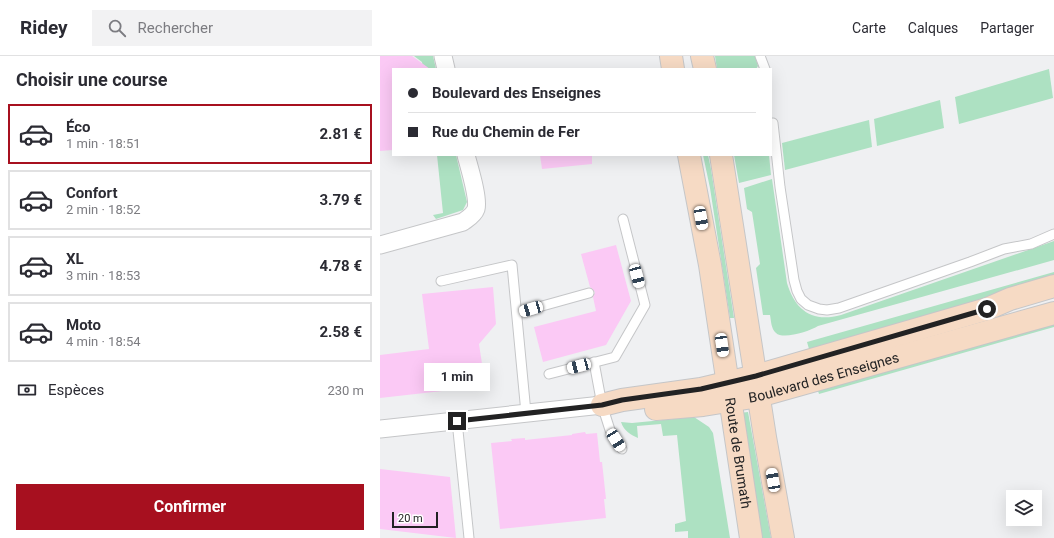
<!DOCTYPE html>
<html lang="fr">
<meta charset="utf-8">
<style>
body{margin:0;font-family:Roboto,sans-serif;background:#f2f2f3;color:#2b2b33;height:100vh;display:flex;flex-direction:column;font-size:15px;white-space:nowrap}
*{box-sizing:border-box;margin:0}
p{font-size:13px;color:#7c7c81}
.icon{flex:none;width:22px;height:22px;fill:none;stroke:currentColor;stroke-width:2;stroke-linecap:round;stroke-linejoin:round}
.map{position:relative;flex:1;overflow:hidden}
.panel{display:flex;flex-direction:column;background:#fff;width:380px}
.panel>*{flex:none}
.top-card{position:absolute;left:12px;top:12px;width:380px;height:88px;border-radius:0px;box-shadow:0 4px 16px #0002;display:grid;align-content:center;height:88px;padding:0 16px;background:#fff}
.buttons{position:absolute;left:626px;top:434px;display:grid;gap:8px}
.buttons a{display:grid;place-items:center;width:36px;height:36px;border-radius:0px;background:#fff;box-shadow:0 4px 16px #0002;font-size:20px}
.scale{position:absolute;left:12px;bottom:10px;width:46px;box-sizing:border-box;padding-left:4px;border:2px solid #222223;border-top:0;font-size:11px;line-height:14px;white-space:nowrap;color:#222223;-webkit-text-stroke:3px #fff;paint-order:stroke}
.end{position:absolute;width:18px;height:18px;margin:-9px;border:5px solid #222223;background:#fff;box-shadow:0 0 0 2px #fff}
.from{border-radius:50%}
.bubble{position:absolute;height:28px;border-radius:0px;background:#fff;box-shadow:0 4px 16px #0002;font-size:13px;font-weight:700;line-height:28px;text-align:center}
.car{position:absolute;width:12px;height:24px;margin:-12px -6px;border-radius:5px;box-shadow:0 0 3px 1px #0007;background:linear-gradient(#fff 24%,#345 0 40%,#fff 0 76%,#345 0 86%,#fff 0)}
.top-card b{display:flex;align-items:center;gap:14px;height:38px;font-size:15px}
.top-card b+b{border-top:1px solid #e1e1e2}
.top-card i{width:10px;height:10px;background:#2b2b33}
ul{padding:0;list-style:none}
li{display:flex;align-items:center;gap:12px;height:60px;margin:0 8px 6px;padding:0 8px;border:2px solid #e1e1e2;border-radius:0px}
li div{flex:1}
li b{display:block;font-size:15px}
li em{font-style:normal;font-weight:700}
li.current{border-color:#a7101f}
li>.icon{width:36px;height:36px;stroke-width:1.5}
h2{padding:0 16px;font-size:18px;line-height:48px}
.pay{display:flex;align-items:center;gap:10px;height:44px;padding:0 16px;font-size:15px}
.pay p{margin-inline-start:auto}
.button{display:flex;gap:8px;margin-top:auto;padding:8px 16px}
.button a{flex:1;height:46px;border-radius:0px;background:#a7101f;color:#fff;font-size:16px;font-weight:700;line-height:46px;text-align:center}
header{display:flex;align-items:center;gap:24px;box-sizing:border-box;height:56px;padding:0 20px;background:#fff;border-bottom:1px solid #e1e1e2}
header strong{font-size:19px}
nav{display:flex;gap:22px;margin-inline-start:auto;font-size:14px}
.search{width:280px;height:36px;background:#f2f2f3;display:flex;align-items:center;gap:10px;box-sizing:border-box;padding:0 14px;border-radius:0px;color:#7c7c81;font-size:15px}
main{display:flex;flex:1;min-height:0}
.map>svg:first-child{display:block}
.green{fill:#ade1c2}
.building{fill:#fbc9f5}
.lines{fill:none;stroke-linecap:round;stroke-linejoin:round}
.lane-casing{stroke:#c5c6c8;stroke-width:11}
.street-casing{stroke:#c5c6c8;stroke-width:19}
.secondary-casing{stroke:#c5c6c8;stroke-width:24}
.lane{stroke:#fff;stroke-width:9}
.street{stroke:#fff;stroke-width:17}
.secondary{stroke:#f6dac4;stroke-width:22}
.route{stroke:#222223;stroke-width:5}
.labels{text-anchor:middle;stroke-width:3;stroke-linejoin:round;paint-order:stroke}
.street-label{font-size:14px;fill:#222223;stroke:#fff}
</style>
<header>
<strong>Ridey</strong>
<div class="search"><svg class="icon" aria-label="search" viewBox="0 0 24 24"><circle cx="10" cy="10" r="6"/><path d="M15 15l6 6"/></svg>Rechercher</div>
<nav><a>Carte</a><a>Calques</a><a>Partager</a></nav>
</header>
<main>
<section class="panel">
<h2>Choisir une course</h2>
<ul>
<li class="current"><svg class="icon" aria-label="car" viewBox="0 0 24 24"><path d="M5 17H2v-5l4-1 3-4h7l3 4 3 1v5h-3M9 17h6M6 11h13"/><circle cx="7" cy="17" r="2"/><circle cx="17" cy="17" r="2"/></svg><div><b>Éco</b><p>1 min · 18:51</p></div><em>2.81 €</em></li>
<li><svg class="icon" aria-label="car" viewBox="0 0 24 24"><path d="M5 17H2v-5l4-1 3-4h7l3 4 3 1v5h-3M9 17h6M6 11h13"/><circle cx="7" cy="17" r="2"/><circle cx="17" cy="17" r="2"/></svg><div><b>Confort</b><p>2 min · 18:52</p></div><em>3.79 €</em></li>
<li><svg class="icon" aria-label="car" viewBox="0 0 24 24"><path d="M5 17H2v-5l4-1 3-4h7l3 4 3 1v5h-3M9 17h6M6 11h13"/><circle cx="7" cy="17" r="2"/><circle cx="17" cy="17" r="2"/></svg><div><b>XL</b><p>3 min · 18:53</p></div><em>4.78 €</em></li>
<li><svg class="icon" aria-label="car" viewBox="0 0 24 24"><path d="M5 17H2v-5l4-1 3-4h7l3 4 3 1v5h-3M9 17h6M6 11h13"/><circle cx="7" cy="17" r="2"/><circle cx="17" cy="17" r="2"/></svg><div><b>Moto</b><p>4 min · 18:54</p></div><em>2.58 €</em></li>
</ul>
<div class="pay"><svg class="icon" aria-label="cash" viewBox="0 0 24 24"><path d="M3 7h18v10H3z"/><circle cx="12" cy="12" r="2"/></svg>Espèces<p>230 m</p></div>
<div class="button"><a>Confirmer</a></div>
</section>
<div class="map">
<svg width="674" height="482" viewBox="0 0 674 482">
<rect width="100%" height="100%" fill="#eff0f2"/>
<g class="green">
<polygon points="34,0 53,0 56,13 43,13 42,6"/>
<polygon points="335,0 375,0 378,10 376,13 337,13"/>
<polygon points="669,13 673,42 579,68 575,41"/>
<polygon points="560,44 564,72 497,90 494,63"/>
<polygon points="489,64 492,91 405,114 402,87"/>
<polygon points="57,99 76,99 87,146 83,154 56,163 53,159 63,157"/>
<polygon points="323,99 328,99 331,113 354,262 350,262 330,132"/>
<polygon points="354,99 389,99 391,119 359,127"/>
<path d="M392 123 407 227C415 254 432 267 461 259L674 185V204L438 270C430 275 403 284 396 277 391 273 391 264 390 259H383L376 212 380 208 372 156 367 153 364 132Z"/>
<polygon points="674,216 674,223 429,293 427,286"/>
<polygon points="674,264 674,271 439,338 437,332"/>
<polygon points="368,356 391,482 380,482 360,357"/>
<path d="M314 361 329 371 333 377 350 482H308V475L295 476V468L306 465 297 379 283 380 281 368 257 370 258 382C251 379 244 375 241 366L252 367Z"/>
</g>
<g class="building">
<polygon points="0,0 32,0 50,13 13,13 13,94 0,95"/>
<polygon points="160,99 212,99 212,108 162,113"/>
<polygon points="236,189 251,245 226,289 163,306 154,271 216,255 213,241 215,236 210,231 201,198"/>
<polygon points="113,231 116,268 99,288 102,308 80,333 0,342 0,299 49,293 42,238"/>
<polygon points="205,376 206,378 217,377 220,406 222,406 226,443 224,443 226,462 120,473 111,387 132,385 131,383 145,382 145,384 192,379 192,378"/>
<polygon points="0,413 70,421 76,482 0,473"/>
</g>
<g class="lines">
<defs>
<g id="lane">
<polyline points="380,0 385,13"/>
<polyline points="393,67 400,131 414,224 417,235 421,243 428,249 439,253 447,254 459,252 590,206 624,193 651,188 674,178"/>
<polyline points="61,225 132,209 146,357"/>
<polyline points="137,257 209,237"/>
<polyline points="214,306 222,349 230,374 242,393"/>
<polyline points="169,318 235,301 265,249 243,163"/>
<polyline points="77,365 89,482"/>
</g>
<g id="street">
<polyline points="63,0 66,13"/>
<path d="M0 189 83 166C87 163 94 159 96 153 99 142 89 111 86 99"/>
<polyline points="0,373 222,349"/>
</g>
<g id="secondary">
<polyline points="291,0 293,13"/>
<polyline points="322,0 325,13"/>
<path id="s1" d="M309 99 330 209 371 482"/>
<polyline points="341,99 385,381 403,482"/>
<polyline points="222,349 242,344 321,333 376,320 607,253 630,243 674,230"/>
<path id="s2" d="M276 353 323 349 379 340 674 257"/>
</g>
</defs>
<use href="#lane" class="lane-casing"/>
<use href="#street" class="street-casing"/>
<use href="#secondary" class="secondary-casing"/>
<use href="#lane" class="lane"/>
<use href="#street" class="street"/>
<use href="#secondary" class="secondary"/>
</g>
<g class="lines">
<polyline class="route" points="77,365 222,349 242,344 321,333 376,320 607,253"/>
</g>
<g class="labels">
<g class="street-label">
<text dy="5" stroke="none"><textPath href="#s2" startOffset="171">Boulevard des Enseignes</textPath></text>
<text dy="5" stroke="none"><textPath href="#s1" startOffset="302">Route de Brumath</textPath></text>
</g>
</g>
</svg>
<div class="buttons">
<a><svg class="icon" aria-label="layers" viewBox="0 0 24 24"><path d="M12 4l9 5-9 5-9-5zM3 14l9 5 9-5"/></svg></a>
</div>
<div class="scale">20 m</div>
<i class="end from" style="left:607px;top:253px"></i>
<i class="end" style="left:77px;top:365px"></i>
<div class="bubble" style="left:44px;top:307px;width:66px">1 min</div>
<i class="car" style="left:321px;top:162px;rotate:170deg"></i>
<i class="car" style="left:257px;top:220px;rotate:165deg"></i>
<i class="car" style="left:151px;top:253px;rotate:254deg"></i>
<i class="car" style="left:342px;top:289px;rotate:172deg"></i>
<i class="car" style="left:199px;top:310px;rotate:255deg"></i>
<i class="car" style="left:236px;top:384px;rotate:148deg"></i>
<i class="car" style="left:393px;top:424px;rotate:350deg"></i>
<div class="top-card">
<b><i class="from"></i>Boulevard des Enseignes</b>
<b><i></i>Rue du Chemin de Fer</b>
</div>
</div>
</main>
